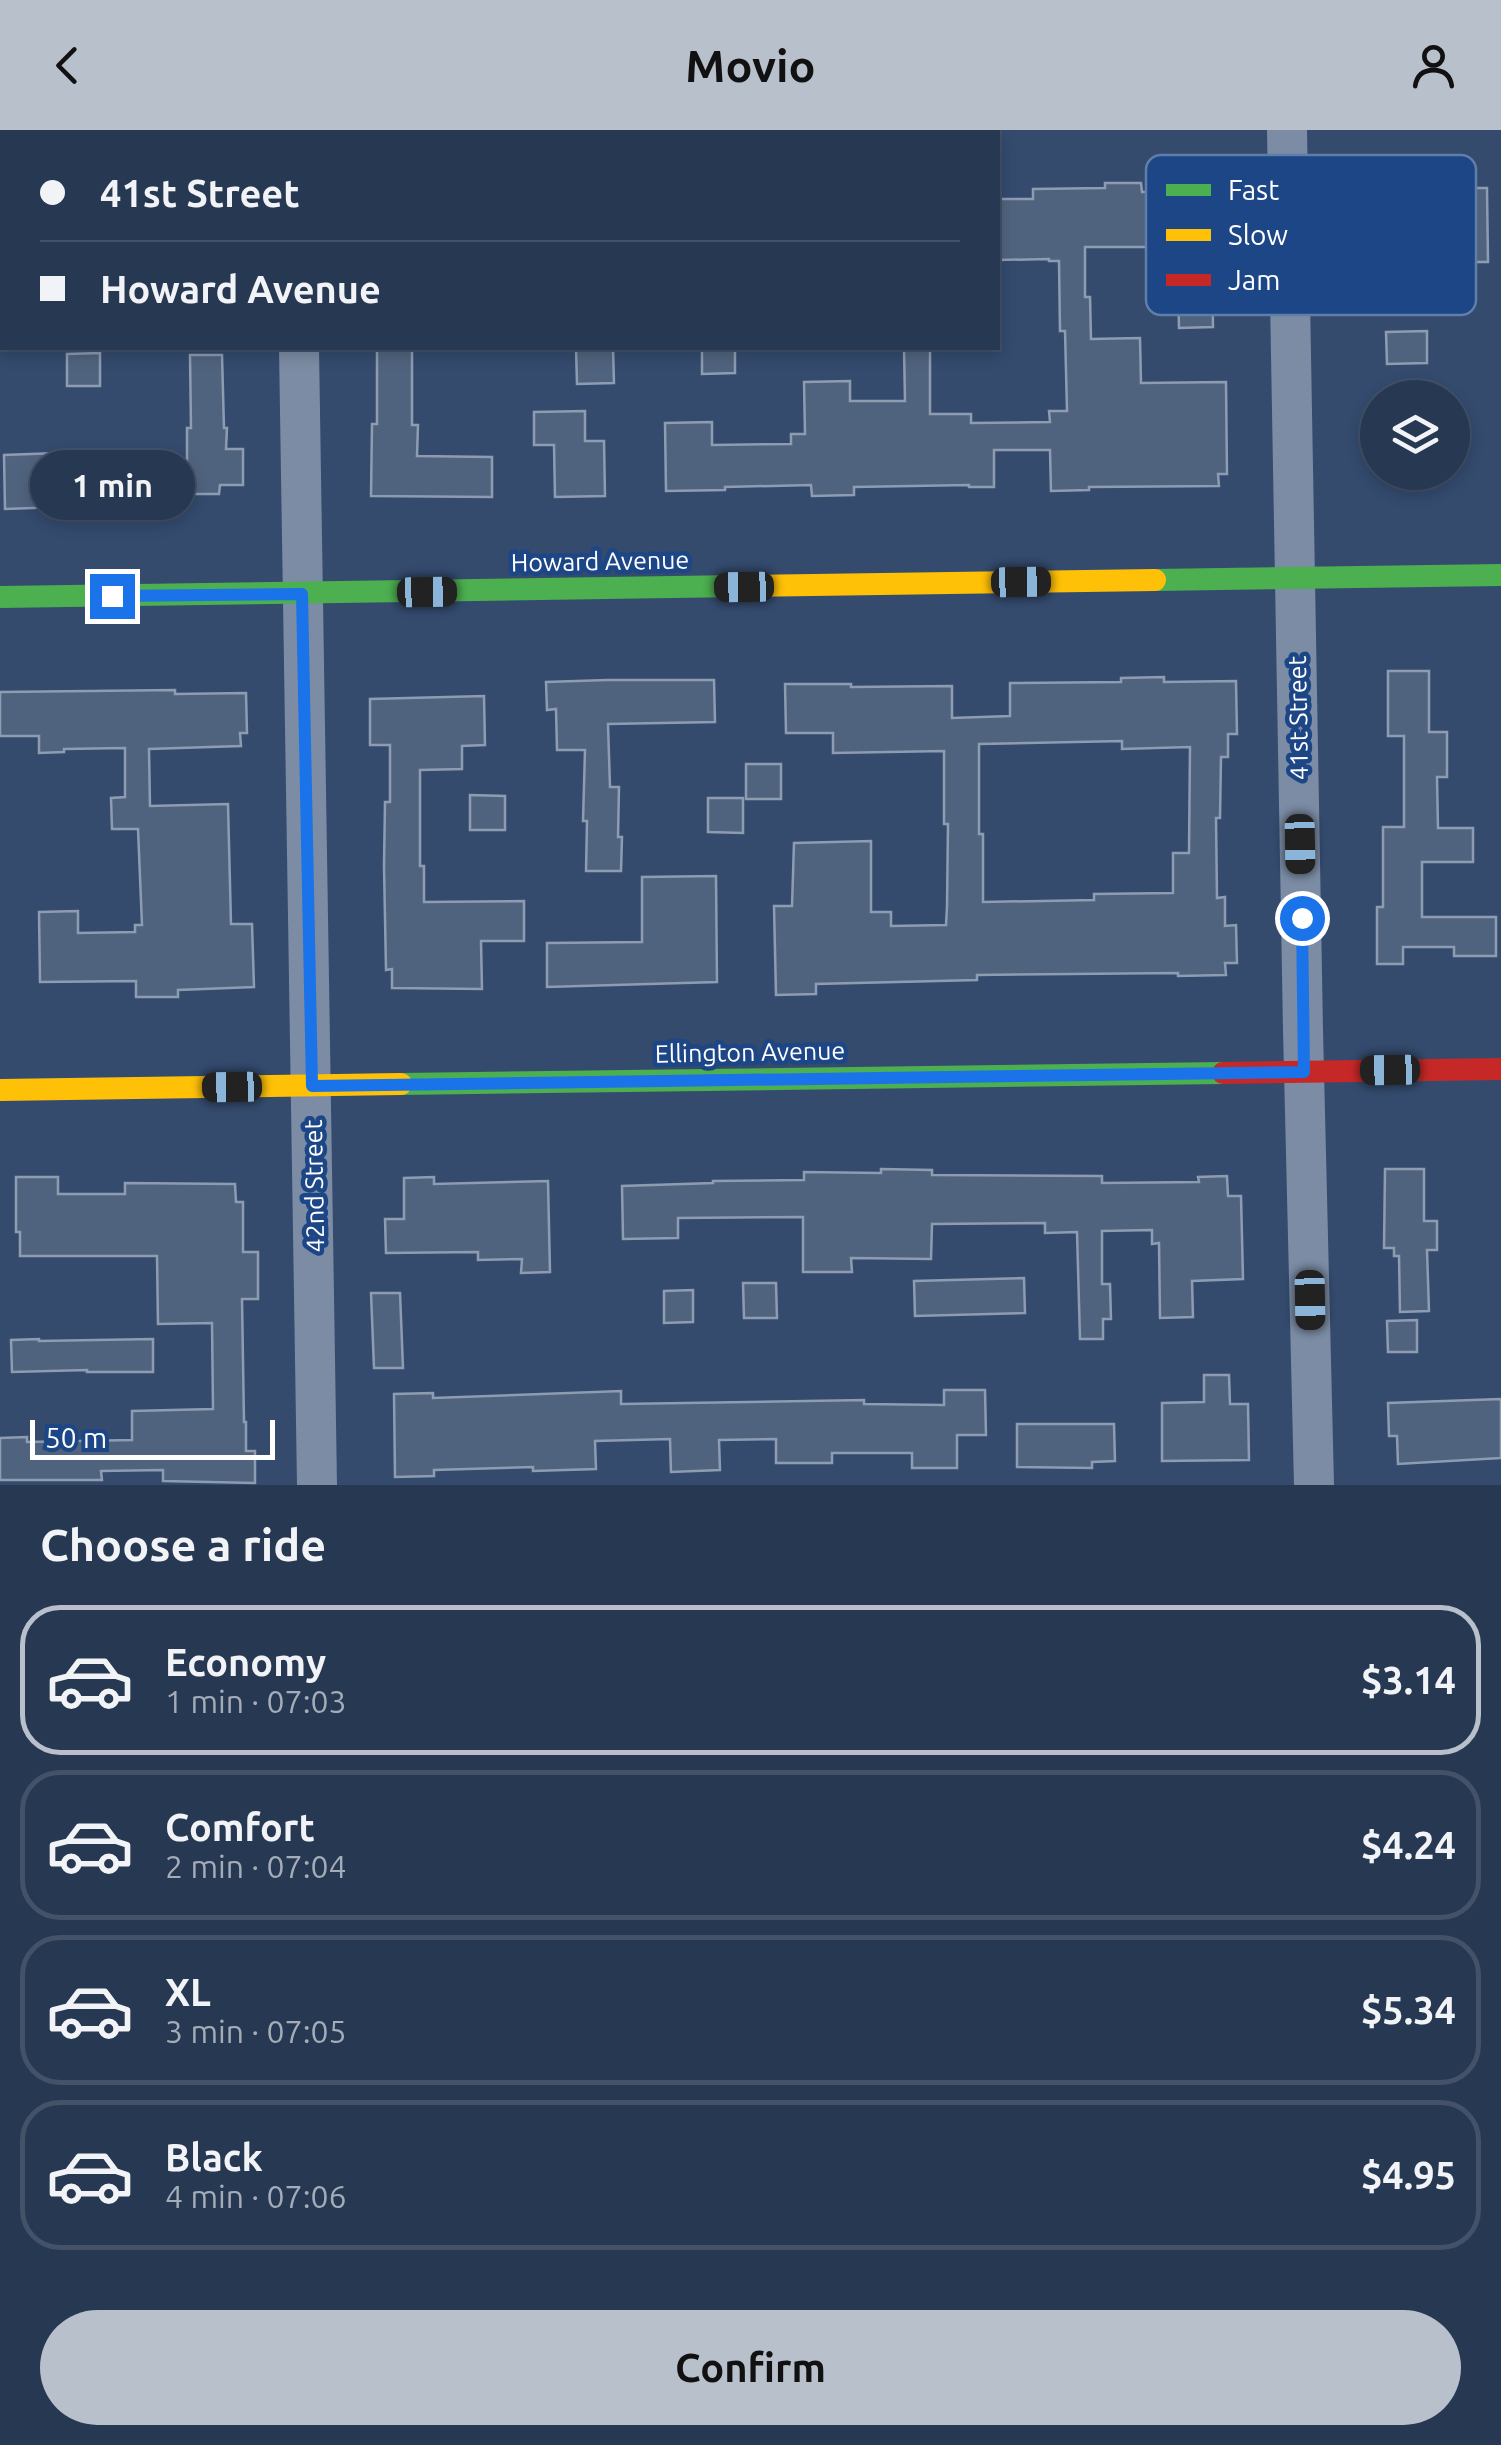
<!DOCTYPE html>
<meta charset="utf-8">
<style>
body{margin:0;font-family:Ubuntu,sans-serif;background:#33435c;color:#f1f3f6;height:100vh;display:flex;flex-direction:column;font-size:38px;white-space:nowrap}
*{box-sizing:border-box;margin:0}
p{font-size:32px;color:#a4acb8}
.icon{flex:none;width:55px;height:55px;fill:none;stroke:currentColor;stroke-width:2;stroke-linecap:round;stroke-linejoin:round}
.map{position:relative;height:1355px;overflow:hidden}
.drawer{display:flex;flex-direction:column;background:#273852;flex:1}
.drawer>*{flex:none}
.top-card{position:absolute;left:0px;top:0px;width:1000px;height:220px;box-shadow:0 5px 15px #0003,0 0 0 2px #435269;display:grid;align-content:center;height:220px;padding:0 40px;background:#273852}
.buttons{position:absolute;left:1360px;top:250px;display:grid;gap:20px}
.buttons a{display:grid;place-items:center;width:110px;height:110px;border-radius:50%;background:#273852;box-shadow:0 5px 15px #0003,0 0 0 2px #435269;font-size:50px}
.scale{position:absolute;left:30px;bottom:25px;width:245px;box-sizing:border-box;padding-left:10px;border:5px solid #fff;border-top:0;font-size:28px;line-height:35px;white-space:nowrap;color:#fff;-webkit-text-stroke:8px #1c4686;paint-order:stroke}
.end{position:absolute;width:45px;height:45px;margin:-22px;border:12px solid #1a73e8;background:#fff;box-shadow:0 0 0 5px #fff}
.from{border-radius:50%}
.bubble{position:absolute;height:70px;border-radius:35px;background:#273852;box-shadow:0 5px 15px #0003,0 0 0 2px #435269;font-size:32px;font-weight:700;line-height:70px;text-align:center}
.car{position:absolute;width:30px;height:60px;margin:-30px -15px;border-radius:12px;box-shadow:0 0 8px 2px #0007;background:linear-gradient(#222 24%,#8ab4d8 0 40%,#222 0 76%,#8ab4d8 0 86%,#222 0)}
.top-card b{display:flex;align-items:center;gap:35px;height:95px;font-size:38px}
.top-card b+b{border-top:2px solid #435269}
.top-card i{width:25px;height:25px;background:#f1f3f6}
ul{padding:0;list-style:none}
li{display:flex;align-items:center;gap:30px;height:150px;margin:0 20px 15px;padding:0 20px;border:5px solid #435269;border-radius:40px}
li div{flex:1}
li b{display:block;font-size:38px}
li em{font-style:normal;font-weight:700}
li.current{border-color:#b8c0cc}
li>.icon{width:90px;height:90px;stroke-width:1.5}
h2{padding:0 40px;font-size:45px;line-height:120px}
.button{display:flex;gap:20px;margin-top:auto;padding:20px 40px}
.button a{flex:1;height:115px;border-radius:60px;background:#b8c0cc;color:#111;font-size:40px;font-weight:700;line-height:115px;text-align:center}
header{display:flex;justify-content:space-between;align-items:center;height:130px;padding:0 40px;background:#b8c0cc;color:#111;font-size:45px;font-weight:700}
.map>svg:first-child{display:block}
.building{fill:#50637e;stroke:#8e9cb2;stroke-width:2.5;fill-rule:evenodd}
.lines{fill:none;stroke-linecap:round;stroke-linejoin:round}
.street{stroke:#7b8ca4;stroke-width:40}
.fast{stroke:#4caf50;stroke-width:22}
.slow{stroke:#ffc107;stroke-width:22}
.jam{stroke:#c62828;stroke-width:22}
.route{stroke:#1a73e8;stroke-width:12}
.labels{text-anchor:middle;stroke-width:9;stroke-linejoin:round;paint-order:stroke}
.street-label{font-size:25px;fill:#fff;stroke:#1c4686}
.key{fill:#1c4686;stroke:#607eaa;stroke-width:2.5}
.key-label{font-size:28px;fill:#fff}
</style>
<header><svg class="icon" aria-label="back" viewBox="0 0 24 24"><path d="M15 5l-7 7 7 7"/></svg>Movio<svg class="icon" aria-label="person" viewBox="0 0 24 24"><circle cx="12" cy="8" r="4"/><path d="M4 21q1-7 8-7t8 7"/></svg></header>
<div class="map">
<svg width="1501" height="1355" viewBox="0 0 1501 1355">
<rect width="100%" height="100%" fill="#344b6e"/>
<g class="building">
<polygon points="1408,50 1409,58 1487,58 1488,132 1463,132 1463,146 1432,147 1432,136 1381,137 1381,108 1372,108 1371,51"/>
<polygon points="1105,53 1141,53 1142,62 1222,60 1222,120 1212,120 1213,197 1179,198 1178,154 1151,154 1152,117 1085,117 1085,167 1090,167 1091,209 1140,208 1141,253 1226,252 1227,344 1218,344 1219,356 1089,357 1089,360 1051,361 1050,320 994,320 994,357 969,357 969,355 854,357 854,365 812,366 811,355 725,357 725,360 666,361 665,293 712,292 712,315 791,314 791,304 805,304 804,252 850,251 850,271 905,271 904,218 930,218 930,284 971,284 971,293 1050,292 1049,281 1067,281 1065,201 1060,201 1059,131 1049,131 1049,129 998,130 998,69 1033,69 1033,59 1105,58"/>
<polygon points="1427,201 1427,233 1387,234 1386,202"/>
<polygon points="576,218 613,218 614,253 577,254"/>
<polygon points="702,218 735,218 735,243 702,244"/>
<polygon points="377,219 412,219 412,295 418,295 417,326 492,327 492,367 371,366 372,294 377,294"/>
<polygon points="100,223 100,256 67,256 67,224"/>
<polygon points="190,225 222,225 224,298 227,298 226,319 243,319 243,355 220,355 219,364 187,364 187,298 191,298"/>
<polygon points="585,281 585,311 604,311 605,366 555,367 554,315 534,315 534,282"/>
<polygon points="138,320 139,368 90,368 91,376 5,379 4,325"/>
<polygon points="1388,541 1429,541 1429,602 1447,602 1447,647 1437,647 1438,698 1473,698 1473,732 1422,732 1422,787 1496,787 1496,826 1454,826 1454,817 1403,817 1403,834 1377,834 1377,777 1383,777 1383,697 1404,697 1404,606 1388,606"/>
<path d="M1164 547V552L1236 551 1237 604H1228V627H1221L1220 688H1216L1217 768 1225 767V796L1236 795 1237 833H1225L1226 845 1178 846V843L977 845V850L816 854V864L776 865 774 776H792L794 713 871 711V782H891V796L946 795 947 776 948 694H944V621L833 623V603H786L785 554H851V557L952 556V588L1010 586V553L1121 552V548ZM1122 611V619L1190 617 1189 723H1173V763L1094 764V770L983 772V704H979V614Z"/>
<polygon points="607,550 714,550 715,592 608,594 610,657 619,657 618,707 622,707 621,741 586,741 587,691 583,691 585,620 557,620 556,579 547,580 546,552"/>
<polygon points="175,560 175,564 246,563 247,603 240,603 241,616 149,619 150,676 228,674 231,794 252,794 254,857 178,860 178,867 136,867 136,851 40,852 39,782 78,781 78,803 135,802 135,795 142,795 138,699 112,699 111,668 125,667 125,618 64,619 64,622 39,623 39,606 0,606 0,562"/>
<polygon points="484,566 485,615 462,616 462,639 420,640 420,736 424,736 424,772 524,771 524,811 481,811 482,859 392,858 392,839 386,840 384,736 385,672 390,672 390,615 370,615 370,569"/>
<rect x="746" y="634" width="35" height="35"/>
<polygon points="470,665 505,666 505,700 470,700"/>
<polygon points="708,668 743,668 743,703 708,702"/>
<polygon points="716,746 717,852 547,857 547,813 642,812 642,747"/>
<polygon points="881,1039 932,1040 932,1045 1102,1046 1102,1053 1199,1052 1198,1047 1227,1046 1228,1066 1241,1066 1243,1149 1192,1151 1193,1187 1160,1188 1159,1113 1152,1114 1152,1100 1102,1101 1102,1154 1110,1154 1111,1189 1103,1189 1103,1209 1080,1209 1077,1102 1045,1103 1045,1093 932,1094 931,1129 851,1128 852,1142 803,1142 803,1087 678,1088 678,1108 623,1109 622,1056 713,1053 713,1051 804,1050 804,1042 881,1043"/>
<polygon points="1385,1039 1424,1039 1424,1091 1437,1091 1437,1120 1427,1120 1429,1181 1400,1182 1399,1126 1394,1126 1394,1118 1384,1118"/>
<polygon points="16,1047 58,1047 58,1064 125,1064 125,1053 235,1054 236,1072 243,1072 243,1122 258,1122 258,1169 242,1169 244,1292 246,1292 246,1321 255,1321 255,1353 163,1351 163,1340 101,1341 102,1350 0,1350 0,1308 27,1307 27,1312 132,1310 132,1281 213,1279 212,1193 158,1194 157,1126 20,1126 20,1102 16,1102"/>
<polygon points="434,1047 434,1054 548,1051 550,1142 521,1143 522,1129 478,1130 478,1122 386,1123 385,1089 404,1089 404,1048"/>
<polygon points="1024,1148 1025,1183 915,1186 914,1151"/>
<polygon points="743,1153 776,1153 777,1188 744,1188"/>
<polygon points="693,1160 693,1192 664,1193 664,1161"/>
<polygon points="371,1163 400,1163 403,1238 374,1238"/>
<polygon points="1417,1190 1417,1222 1388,1222 1387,1191"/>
<polygon points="39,1209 39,1211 153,1209 153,1242 87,1242 87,1240 12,1242 11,1210"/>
<polygon points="1204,1245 1229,1245 1230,1274 1248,1274 1249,1330 1162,1331 1162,1273 1204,1272"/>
<polygon points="944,1260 985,1260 986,1305 957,1305 957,1338 912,1338 912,1323 832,1323 832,1333 776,1333 776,1309 719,1310 720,1340 671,1342 670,1309 595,1311 596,1339 533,1341 533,1337 434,1340 434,1346 395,1347 394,1264 433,1263 433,1268 621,1261 621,1274 864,1270 864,1274 944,1275"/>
<polygon points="1501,1269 1501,1328 1398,1334 1397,1306 1389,1306 1388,1273"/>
<polygon points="1017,1294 1114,1294 1115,1331 1092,1332 1092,1338 1017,1337"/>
</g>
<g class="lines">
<g class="street">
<polyline points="296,0 296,2"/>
<polyline points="1287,0 1303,900 1314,1355"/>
<path d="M299 218C303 597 313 976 317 1355"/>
</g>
<g class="fast">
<polyline points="1155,450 1501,445"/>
<polyline points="0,467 739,456"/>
<polyline points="401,954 1223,943"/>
</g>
<g class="slow">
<polyline points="739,456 1155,450"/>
<polyline points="0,960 401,954"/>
</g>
<polyline class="jam" points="1223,943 1501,939"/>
</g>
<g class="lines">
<polyline class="route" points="112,466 302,464 312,956 1304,942 1302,788"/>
</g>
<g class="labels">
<g class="street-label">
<text transform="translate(600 431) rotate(-1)" y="9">Howard Avenue</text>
<text transform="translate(1298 588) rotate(-91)" y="9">41st Street</text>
<text transform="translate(750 922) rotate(-1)" y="9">Ellington Avenue</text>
<text transform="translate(314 1056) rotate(-91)" y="9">42nd Street</text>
</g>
</g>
<rect x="1146" y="25" width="330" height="160" rx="15" class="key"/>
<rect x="1166" y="54" width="45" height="12" fill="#4caf50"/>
<rect x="1166" y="99" width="45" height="12" fill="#ffc107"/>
<rect x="1166" y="144" width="45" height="12" fill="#c62828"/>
<g class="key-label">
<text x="1228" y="70">Fast</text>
<text x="1228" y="115">Slow</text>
<text x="1228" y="160">Jam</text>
</g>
</svg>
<div class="buttons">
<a><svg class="icon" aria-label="layers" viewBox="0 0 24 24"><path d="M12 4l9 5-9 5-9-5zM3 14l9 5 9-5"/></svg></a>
</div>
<div class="scale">50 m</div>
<i class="end from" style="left:1302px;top:788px"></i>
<i class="end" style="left:112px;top:466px"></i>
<div class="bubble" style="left:30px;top:320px;width:165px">1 min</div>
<i class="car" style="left:1021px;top:452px;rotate:89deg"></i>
<i class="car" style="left:744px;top:457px;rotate:269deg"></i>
<i class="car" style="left:427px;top:462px;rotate:89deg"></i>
<i class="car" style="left:1300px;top:714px;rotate:179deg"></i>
<i class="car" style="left:1390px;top:940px;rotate:269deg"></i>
<i class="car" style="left:232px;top:957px;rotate:269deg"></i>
<i class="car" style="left:1310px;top:1170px;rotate:179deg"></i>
<div class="top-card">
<b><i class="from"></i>41st Street</b>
<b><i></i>Howard Avenue</b>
</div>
</div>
<section class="drawer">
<h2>Choose a ride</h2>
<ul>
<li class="current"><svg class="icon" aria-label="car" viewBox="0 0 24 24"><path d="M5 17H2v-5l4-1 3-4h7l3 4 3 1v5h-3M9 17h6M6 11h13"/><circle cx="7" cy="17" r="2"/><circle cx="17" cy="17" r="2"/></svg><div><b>Economy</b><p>1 min · 07:03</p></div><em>$3.14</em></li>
<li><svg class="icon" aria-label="car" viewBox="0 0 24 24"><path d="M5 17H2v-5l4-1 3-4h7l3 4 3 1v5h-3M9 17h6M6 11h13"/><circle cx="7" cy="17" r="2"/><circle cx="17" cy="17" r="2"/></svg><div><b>Comfort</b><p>2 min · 07:04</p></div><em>$4.24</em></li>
<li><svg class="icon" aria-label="car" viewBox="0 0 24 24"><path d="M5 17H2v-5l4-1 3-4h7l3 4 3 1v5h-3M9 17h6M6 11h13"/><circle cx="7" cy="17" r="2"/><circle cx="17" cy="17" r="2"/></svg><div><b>XL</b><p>3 min · 07:05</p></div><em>$5.34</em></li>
<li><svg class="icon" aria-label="car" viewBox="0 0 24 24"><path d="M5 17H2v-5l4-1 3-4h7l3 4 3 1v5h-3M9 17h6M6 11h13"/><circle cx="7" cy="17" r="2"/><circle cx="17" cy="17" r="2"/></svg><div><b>Black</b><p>4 min · 07:06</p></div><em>$4.95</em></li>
</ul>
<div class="button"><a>Confirm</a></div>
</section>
